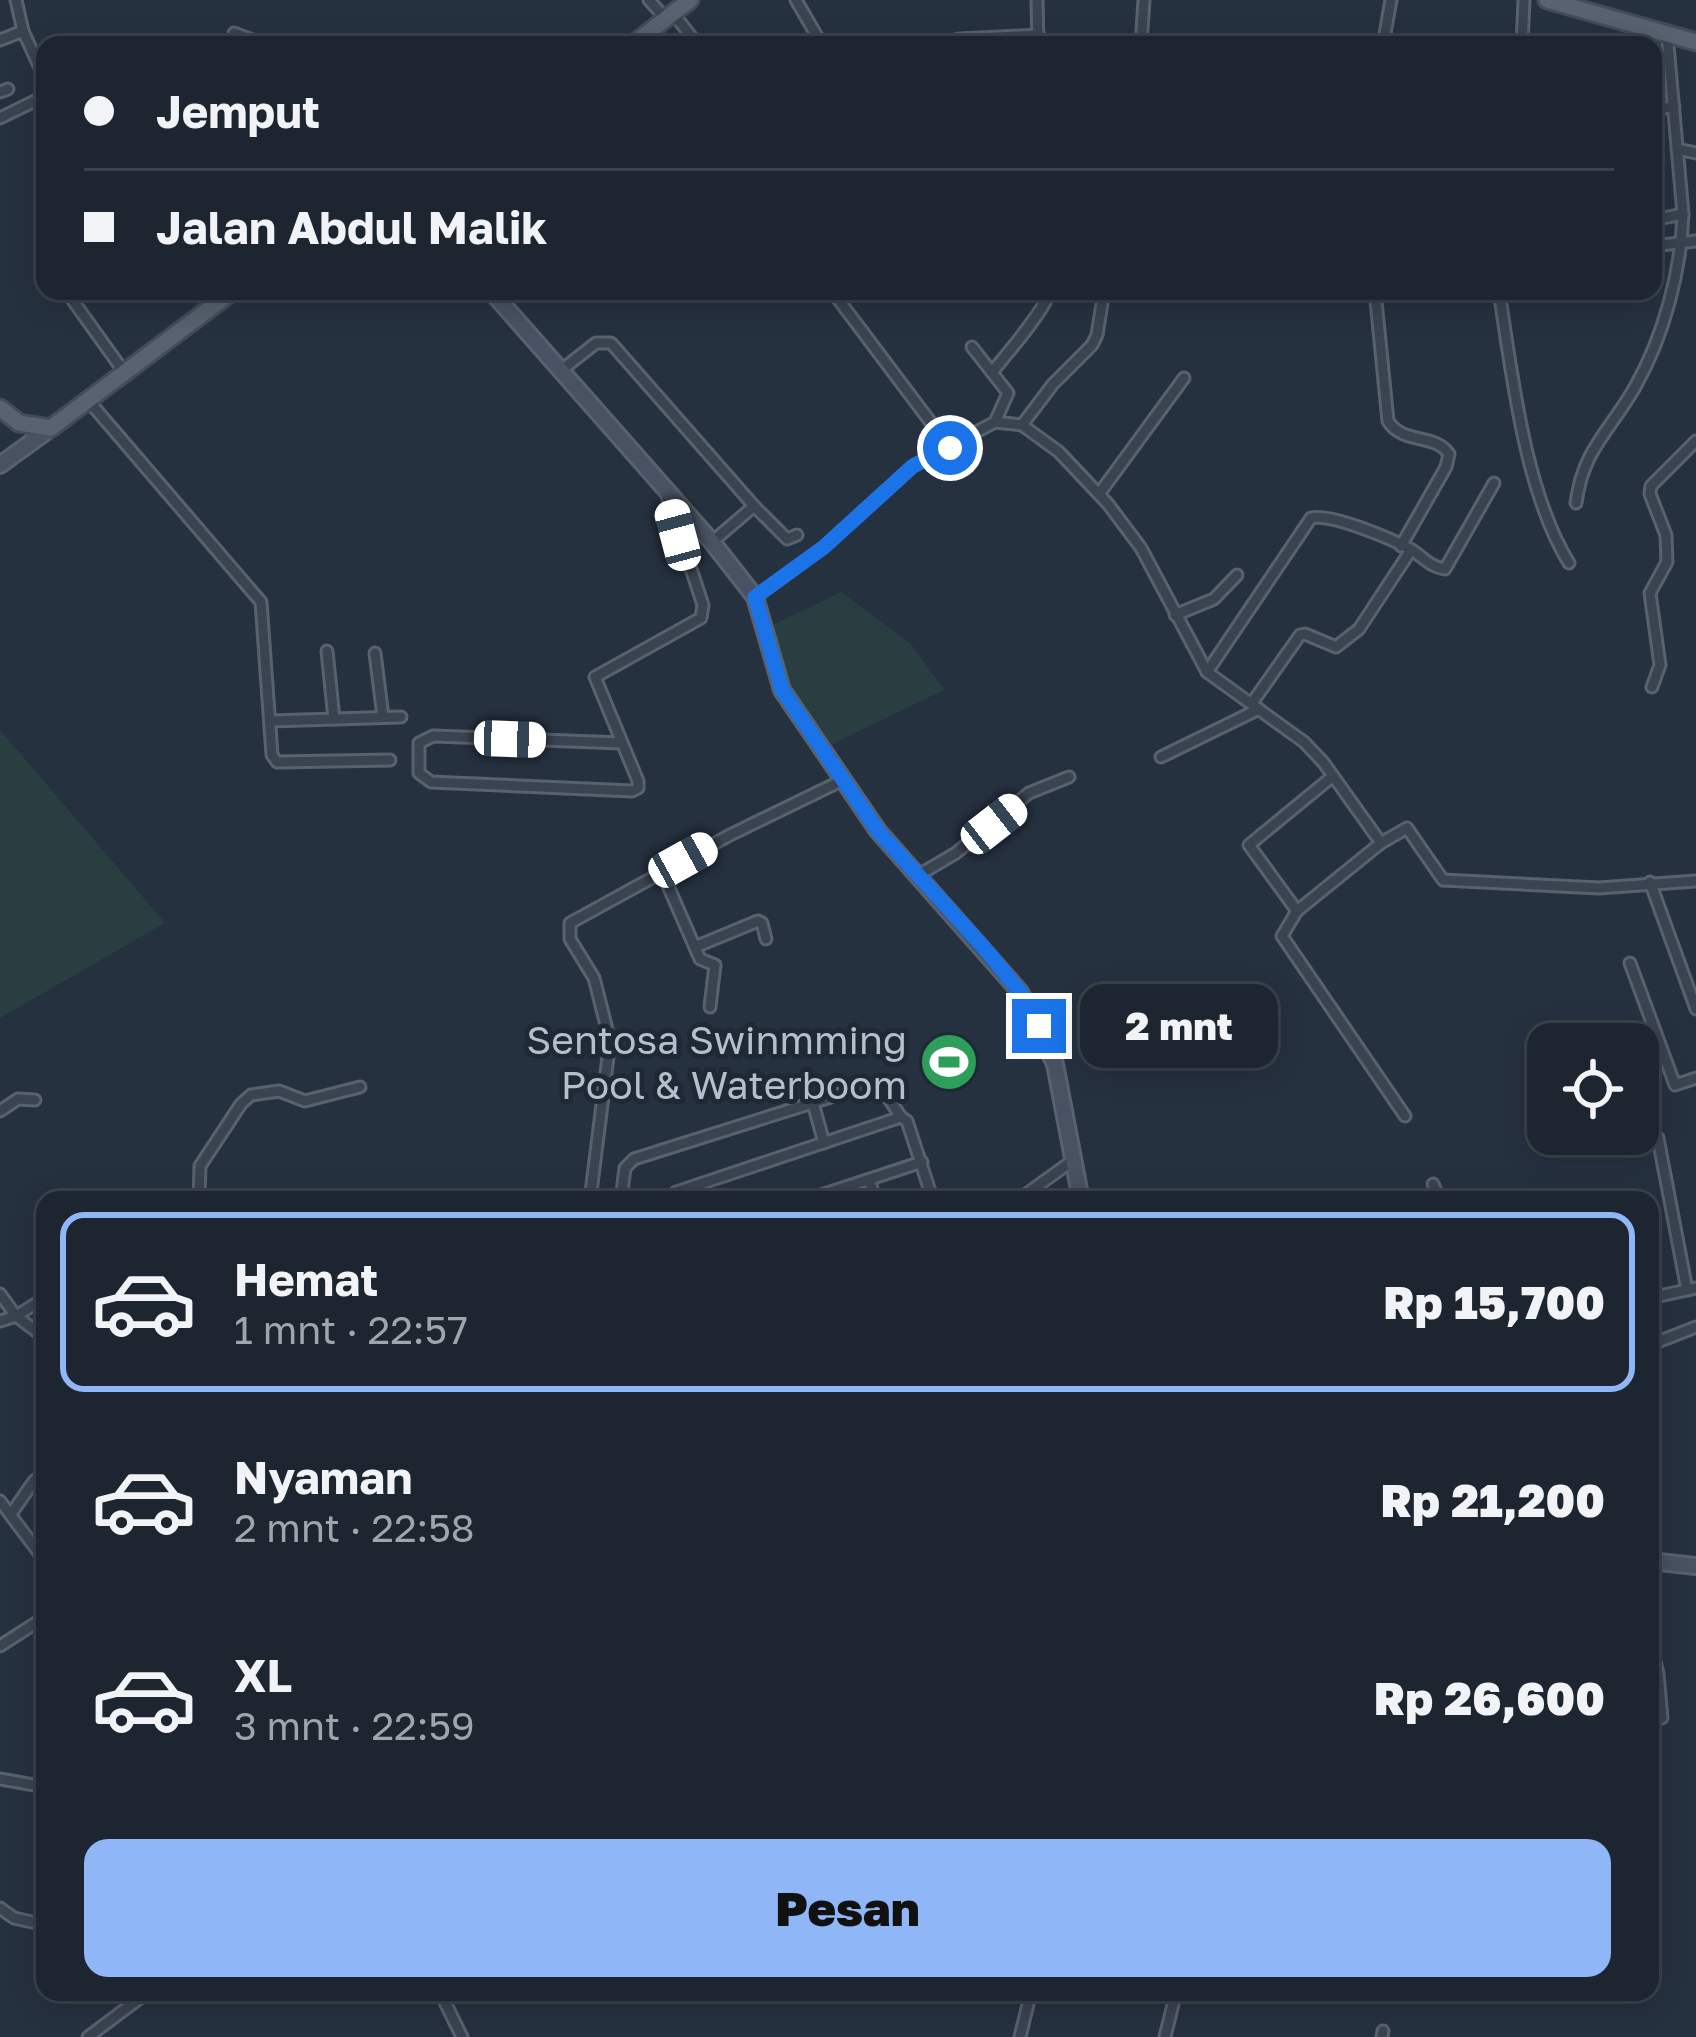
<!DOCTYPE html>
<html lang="id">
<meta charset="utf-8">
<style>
body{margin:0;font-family:"Golos Text",sans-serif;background:#29313c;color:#f1f3f6;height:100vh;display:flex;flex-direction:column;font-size:45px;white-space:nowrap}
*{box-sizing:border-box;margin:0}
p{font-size:39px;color:#a0a5ab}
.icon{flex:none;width:66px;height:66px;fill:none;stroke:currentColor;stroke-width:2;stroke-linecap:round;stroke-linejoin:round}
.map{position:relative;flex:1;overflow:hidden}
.side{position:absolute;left:36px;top:1191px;width:1623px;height:810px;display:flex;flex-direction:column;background:#1c2530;border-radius:24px;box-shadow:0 6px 30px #0003,0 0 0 3px #3a424c}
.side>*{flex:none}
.banner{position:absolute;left:36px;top:36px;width:1626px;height:264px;border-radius:24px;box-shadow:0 6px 30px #0003,0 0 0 3px #3a424c;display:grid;align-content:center;height:264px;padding:0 48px;background:#1c2530}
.fabs{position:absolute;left:1527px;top:1023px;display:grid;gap:24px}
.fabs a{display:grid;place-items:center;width:132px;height:132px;border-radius:24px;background:#1c2530;box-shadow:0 6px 30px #0003,0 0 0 3px #3a424c;font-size:60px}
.end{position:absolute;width:54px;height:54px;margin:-27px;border:15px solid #1a73e8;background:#fff;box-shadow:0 0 0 6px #fff}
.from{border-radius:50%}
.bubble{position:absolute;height:84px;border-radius:24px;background:#1c2530;box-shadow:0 6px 30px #0003,0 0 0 3px #3a424c;font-size:39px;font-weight:800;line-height:84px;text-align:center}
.car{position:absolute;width:36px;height:72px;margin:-36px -18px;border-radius:15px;box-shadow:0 0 9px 3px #0007;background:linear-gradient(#fff 24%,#345 0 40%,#fff 0 76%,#345 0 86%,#fff 0)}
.banner b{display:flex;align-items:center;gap:42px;height:114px;font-size:45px}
.banner b+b{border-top:3px solid #3a424c}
.banner i{width:30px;height:30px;background:#f1f3f6}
ul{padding:21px 0 0;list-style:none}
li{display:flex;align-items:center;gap:36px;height:180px;margin:0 24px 18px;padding:0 24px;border:6px solid transparent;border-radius:24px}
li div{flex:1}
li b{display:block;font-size:45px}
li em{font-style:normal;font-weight:800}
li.on{border-color:#8fb7f7}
li>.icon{width:108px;height:108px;stroke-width:1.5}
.primary-button{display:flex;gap:24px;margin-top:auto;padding:24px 48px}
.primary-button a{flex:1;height:138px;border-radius:24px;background:#8fb7f7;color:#111;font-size:48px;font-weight:800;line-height:138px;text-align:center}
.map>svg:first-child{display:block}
.green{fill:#283e41}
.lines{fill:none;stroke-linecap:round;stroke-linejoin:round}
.street-casing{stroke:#58616e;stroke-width:15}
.secondary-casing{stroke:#58616e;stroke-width:20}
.primary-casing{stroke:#444c59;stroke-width:21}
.street{stroke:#3a4350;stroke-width:9}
.secondary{stroke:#485263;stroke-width:14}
.primary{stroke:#586270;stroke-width:15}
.route{stroke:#1a73e8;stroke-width:15}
.labels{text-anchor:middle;stroke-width:10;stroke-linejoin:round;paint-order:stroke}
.poi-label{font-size:39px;fill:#b7becb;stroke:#1f2835;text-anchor:end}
</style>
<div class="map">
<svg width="1696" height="2037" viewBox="0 0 1696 2037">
<rect width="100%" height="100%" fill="#263140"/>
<g class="green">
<polygon points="841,592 911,644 944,690 832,744 789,687 771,626"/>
<polygon points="0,730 165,923 0,1018"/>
</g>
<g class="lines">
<defs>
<g id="street">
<polyline points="16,0 23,31 45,79"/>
<polyline points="649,0 666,19"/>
<polyline points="796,0 822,45"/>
<polyline points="1037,0 1038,45"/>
<polyline points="673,13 698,45"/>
<polyline points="234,33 266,45"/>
<polyline points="0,40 23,31"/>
<polyline points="938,45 959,39 1039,35"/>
<polyline points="1141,45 1144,0"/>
<polyline points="1383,45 1391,0"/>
<polyline points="1522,45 1524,0"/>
<polyline points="0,92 8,89"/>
<polyline points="1653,109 1674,107"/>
<polyline points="0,118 45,96"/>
<polyline points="1677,149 1696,153"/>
<polyline points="1653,220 1683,214"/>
<polyline points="1653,246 1696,241"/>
<polyline points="66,291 124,372"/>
<polyline points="832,291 950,448"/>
<path d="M1375 291 1388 421C1403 445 1435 433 1449 454L1446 467 1401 546"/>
<path d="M1499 291C1512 375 1525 492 1569 563"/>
<polyline points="972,347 1008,393 995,422"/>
<polyline points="559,372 596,343 611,343 754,506 712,542"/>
<path d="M992 372C1007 354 1045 310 1050 291"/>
<polyline points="87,399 261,602 272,755 277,762 390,760"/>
<polyline points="1022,425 1053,384 1092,345 1097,335 1104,291"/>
<polyline points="1099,494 1184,378"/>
<path d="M1576 503C1583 449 1610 431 1635 387 1664 336 1681 271 1683 214L1667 34"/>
<polyline points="754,506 787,539 797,535"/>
<polyline points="755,597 824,547 913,466 995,422 1022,425 1059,452 1108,504 1141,548 1207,672 1304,742 1323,762 1381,843 1407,828 1443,880 1599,888 1696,881"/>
<polyline points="1175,615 1214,599 1237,575"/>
<polyline points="327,651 334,719"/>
<polyline points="375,653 383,717"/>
<path d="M1207 672 1311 518C1331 513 1392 539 1412 550 1424 558 1430 567 1445 569L1494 483"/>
<polyline points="1652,687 1660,665 1650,593 1667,562 1666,535 1650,494 1651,486 1696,441"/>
<polyline points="1252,703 1300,635 1305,634 1336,647 1359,629 1411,550"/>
<polyline points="270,721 401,717"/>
<polyline points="622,743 433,736 419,743 419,773 431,782 632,791 638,788 638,781 595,677 701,618 703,605 667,496"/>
<polyline points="1161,757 1259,709"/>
<polyline points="1381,843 1297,911 1282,936 1405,1116"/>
<polyline points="662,872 700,959 715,965 710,1007"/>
<polyline points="917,876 956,853 1029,793 1069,777"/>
<polyline points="1650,882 1696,1009"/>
<polyline points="1297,911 1249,845 1333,776"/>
<polyline points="695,947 758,921 762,923 766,939"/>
<polyline points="1630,963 1675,1085 1696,1078"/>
<polyline points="813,1103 824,1143"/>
<polyline points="0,1111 18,1099 35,1100"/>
<polyline points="1592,1150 1658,1138 1687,1290"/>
<polyline points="869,1180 876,1200"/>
<polyline points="1433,1184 1440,1200"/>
<polyline points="199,1200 200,1166 241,1104 251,1095 279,1091 305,1101 360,1087"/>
<polyline points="590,1200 610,1041 594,978 570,939 570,923 730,835 845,779"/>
<polyline points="621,1200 625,1168 634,1159 869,1085 881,1087 901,1117"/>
<polyline points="669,1200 676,1192 901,1117 907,1121 933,1200"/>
<polyline points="806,1200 922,1162"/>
<polyline points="1018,1200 1072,1161"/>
<polyline points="0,1294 16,1316 0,1321"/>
<polyline points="45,1298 16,1316 45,1338"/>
<polyline points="1650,1298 1696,1288"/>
<polyline points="1650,1345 1696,1327"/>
<polyline points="0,1501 45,1561"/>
<polyline points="11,1514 34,1481 45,1473"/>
<polyline points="1650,1642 1658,1673 1662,1718"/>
<polyline points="0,1646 45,1617"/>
<polyline points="0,1779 45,1787"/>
<polyline points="0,1908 14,1918 45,1925"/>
<polyline points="440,1992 462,2037"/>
<polyline points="88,2037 148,1992"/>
<polyline points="1020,2037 1031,1992"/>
<polyline points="1165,2037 1176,1992"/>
<polyline points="1382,2037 1383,2031"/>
</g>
<g id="secondary">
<polyline points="491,291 712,542 755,597 782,690 878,831 1020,992 1055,1064 1081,1200"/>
<polyline points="0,465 51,428"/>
<polyline points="1650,1561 1696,1566"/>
</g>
<g id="primary">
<polyline points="1547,0 1696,42"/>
<polyline points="632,45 690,0"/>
<polyline points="0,408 19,423 51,428 233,291"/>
</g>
</defs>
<use href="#street" class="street-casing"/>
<use href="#secondary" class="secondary-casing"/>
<use href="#primary" class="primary-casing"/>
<use href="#street" class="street"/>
<use href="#secondary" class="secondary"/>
<use href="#primary" class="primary"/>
</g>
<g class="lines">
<polyline class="route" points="950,448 913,466 824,547 755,597 782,690 878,831 986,950 1020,992 1039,1026"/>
</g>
<defs>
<symbol id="stadium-disc" viewBox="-11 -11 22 22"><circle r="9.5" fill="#2e9e5b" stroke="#1f2835"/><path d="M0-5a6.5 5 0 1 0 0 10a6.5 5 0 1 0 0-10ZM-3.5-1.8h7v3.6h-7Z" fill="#fff"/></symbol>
</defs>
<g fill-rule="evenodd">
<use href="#stadium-disc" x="916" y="1029" width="66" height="66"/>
</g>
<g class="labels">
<g class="poi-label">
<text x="907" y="1054">Sentosa Swinmming<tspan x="907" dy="45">Pool &amp; Waterboom</tspan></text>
</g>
</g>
</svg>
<div class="fabs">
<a><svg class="icon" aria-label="locate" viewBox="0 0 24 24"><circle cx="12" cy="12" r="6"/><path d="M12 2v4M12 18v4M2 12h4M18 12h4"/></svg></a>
</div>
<i class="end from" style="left:950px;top:448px"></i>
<i class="end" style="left:1039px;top:1026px"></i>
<div class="bubble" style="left:1080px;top:984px;width:198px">2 mnt</div>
<i class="car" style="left:678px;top:535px;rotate:345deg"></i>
<i class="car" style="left:510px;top:739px;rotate:92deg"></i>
<i class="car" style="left:994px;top:824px;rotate:52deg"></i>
<i class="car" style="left:683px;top:860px;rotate:61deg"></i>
<div class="banner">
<b><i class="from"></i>Jemput</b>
<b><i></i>Jalan Abdul Malik</b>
</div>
<section class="side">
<ul>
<li class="on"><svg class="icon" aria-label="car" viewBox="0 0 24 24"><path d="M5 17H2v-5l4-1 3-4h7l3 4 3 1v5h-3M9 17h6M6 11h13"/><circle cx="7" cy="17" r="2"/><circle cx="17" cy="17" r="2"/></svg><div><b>Hemat</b><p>1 mnt · 22:57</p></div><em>Rp 15,700</em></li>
<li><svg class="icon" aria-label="car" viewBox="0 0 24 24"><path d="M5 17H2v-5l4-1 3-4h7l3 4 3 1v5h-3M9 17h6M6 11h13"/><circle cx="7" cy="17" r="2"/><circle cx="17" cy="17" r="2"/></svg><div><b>Nyaman</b><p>2 mnt · 22:58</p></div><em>Rp 21,200</em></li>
<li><svg class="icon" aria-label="car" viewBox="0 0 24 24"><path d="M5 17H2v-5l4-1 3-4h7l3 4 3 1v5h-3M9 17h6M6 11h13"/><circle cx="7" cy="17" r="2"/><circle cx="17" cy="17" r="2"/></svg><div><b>XL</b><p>3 mnt · 22:59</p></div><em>Rp 26,600</em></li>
</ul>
<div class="primary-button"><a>Pesan</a></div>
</section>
</div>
